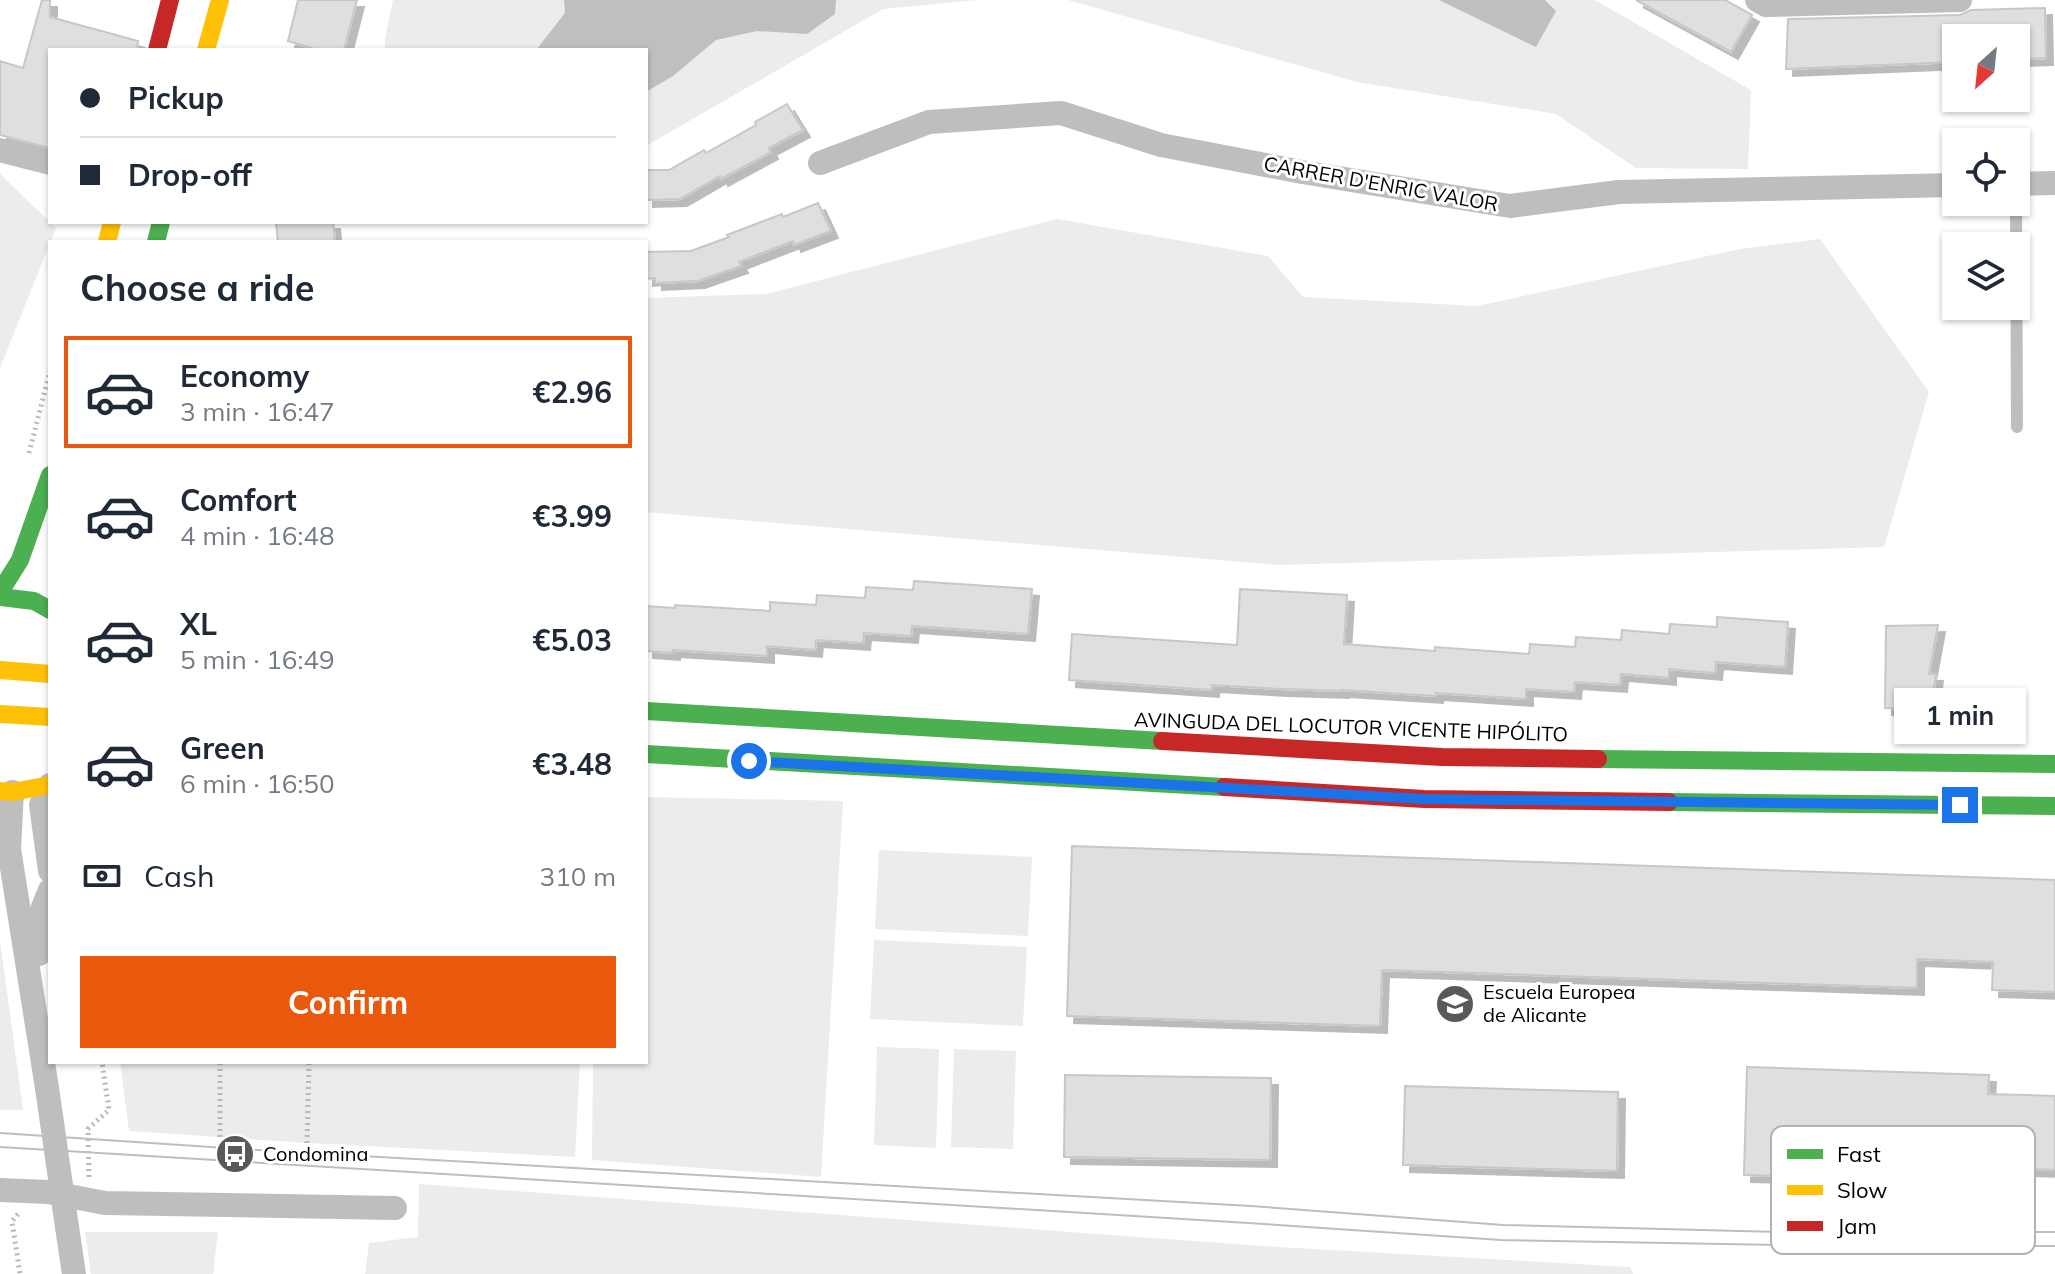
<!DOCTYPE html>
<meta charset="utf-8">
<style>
body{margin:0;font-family:Mulish,sans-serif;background:#f6f6f7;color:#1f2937;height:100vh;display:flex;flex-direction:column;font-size:30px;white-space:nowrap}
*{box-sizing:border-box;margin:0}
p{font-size:26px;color:#747a83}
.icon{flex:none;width:44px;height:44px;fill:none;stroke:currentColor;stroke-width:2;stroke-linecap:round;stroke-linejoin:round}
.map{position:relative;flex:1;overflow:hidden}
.panel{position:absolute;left:48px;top:240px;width:600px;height:824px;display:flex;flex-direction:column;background:#fff;border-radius:0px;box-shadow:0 2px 6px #0004}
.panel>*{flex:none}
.banner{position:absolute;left:48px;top:48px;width:600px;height:176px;border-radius:0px;box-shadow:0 2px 6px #0004;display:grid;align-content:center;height:176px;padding:0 32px;background:#fff}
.needle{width:52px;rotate:207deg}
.tools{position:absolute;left:1942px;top:24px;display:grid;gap:16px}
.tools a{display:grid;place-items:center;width:88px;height:88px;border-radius:0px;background:#fff;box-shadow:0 2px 6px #0004;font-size:40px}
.end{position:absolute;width:36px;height:36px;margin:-18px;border:10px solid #1a73e8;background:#fff;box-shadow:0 0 0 4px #fff}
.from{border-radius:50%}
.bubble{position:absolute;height:56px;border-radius:0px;background:#fff;box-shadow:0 2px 6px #0004;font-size:26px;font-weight:700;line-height:56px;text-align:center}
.banner b{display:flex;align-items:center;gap:28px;height:76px;font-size:30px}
.banner b+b{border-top:2px solid #e0e1e3}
.banner i{width:20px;height:20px;background:#1f2937}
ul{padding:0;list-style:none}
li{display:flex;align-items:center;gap:24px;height:112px;margin:0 16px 12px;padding:0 16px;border:4px solid transparent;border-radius:0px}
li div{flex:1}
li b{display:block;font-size:30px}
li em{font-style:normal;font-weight:700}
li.on{border-color:#ea580c}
li>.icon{width:72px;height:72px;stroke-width:1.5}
h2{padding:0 32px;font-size:36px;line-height:96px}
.pay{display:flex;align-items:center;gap:20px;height:88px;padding:0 32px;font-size:30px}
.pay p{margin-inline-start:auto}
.button{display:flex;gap:16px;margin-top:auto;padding:16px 32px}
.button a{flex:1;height:92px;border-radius:0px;background:#ea580c;color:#fff;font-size:32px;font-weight:700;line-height:92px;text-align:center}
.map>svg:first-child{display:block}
.green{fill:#ececec}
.water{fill:#bfbfbf}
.building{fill:#dfdfdf;stroke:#c7c7c7;stroke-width:2;filter:url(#shadow)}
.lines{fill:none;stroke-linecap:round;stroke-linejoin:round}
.path{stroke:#b9b9b9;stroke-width:5;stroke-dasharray:2 4;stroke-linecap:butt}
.lane{stroke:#bebebe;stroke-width:12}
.street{stroke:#bebebe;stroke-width:24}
.fast{stroke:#4caf50;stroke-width:18}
.slow{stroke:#ffc107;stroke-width:18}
.jam{stroke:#c62828;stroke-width:18}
.tram{stroke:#bebebe;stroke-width:2}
.street-bridge{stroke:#bebebe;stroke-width:24}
.route{stroke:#1a73e8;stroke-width:10}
.labels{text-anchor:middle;stroke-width:6;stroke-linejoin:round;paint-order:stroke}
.street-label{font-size:20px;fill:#000;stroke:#fff}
.poi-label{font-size:20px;fill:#000;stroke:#fff;text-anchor:start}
.key{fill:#fff;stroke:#b2b2b2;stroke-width:2}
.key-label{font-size:22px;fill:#000}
</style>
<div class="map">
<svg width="2055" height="1274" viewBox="0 0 2055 1274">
<defs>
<filter id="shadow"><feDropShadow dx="7" dy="7" stdDeviation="0" flood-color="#0004"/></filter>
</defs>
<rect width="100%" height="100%" fill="#fff"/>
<g class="green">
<polygon points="393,0 977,0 883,9 646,146 646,50 385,50 385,39"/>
<polygon points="1068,0 1595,0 1751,90 1748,169 1636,168 1556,114 1357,82"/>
<polygon points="0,174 56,228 0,368"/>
<polygon points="1057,219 1268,256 1303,297 1477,306 1740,249 1820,239 1929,392 1884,547 1279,565 646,512 646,298 766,294"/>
<polygon points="646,797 843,801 821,1177 592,1160 593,1062 646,1062"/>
<polygon points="879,850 1032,857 1028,936 875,929"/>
<polygon points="0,940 23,1110 0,1110"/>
<polygon points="874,940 1027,947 1023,1026 870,1019"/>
<polygon points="877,1047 939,1049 936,1148 874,1145"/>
<polygon points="954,1049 1016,1051 1013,1149 951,1147"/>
<polygon points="120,1062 580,1062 575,1157 307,1143 129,1131"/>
<polygon points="419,1184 1262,1246 1630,1267 1633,1274 365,1274 369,1243 418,1237"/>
<polygon points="85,1232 218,1232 213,1274 91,1274"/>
</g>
<g class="water">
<polygon points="564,0 836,0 835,14 807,34 757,31 716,40 673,76 646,92 646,50 536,50 565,13"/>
<polygon points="1439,0 1545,0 1556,11 1536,47"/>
</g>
<g class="building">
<polygon points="42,0 50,0 50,17 138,41 137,50 50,50 50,148 0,135 0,61 23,68"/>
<polygon points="298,0 357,0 344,50 318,50 288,41"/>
<polygon points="1636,0 1725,0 1752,15 1731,52"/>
<polygon points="2045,8 2046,58 2016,59 2016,38 1956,38 1956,62 1786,69 1788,19 1960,15 1971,10"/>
<polygon points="787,104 803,130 769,148 771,152 721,179 720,176 680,199 646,200 646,170 669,170 704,150 706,153 756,125 755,122"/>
<polygon points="818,203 831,231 794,245 793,241 739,262 741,266 698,281 655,283 655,278 646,279 646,252 691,251 729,237 727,235 782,214 783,217"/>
<polygon points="276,222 333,222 335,242 278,242"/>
<polygon points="914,581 1032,589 1028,634 912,626 911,636 864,633 863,643 816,640 815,650 767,646 767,656 673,650 673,653 646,651 646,606 675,608 675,605 770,611 770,602 816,605 817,595 865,598 866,587 913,590"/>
<polygon points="1240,589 1347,595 1344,644 1435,651 1435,647 1529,654 1530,644 1575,647 1576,637 1621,640 1622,630 1669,634 1670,624 1717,627 1717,617 1788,622 1785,667 1716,662 1715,673 1669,669 1669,678 1621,674 1620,685 1575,682 1574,692 1526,689 1526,699 1436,693 1436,696 1342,690 1342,691 1281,689 1212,685 1212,690 1069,680 1072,634 1237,645"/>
<polygon points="1938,625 1929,674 1936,674 1931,710 1885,708 1886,626"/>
<polygon points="1072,846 2055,880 2055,992 1992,990 1993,962 1917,959 1917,988 1382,970 1380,1026 1067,1016"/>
<polygon points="1747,1067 1989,1075 1988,1094 2055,1096 2055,1170 1991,1168 1990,1182 1744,1175"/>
<polygon points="1065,1075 1271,1078 1270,1160 1064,1157"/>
<polygon points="1405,1086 1618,1092 1617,1171 1403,1165"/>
</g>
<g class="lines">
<g class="path">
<polyline points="29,453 50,371"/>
<polyline points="220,1137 220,1062"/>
<polyline points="307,1143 309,1062"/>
<polyline points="89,1177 88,1129 109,1110 102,1062"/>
<polyline points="18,1214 12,1221 20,1274"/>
</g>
<polyline class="lane" points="2016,184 2017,427"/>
<g class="street">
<polyline points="1757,0 1766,5 1960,0"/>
<polyline points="0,150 50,163"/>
<polyline points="820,163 929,122 1061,113 1161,145 1302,172 1510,206 1619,192 1956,185"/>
<polyline points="2016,184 2055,183"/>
<polyline points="50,785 41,805 50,871"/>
<polyline points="12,792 9,849 47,1088"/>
<polyline points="39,954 37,922 50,890"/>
<polyline points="0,1190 48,1192 105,1203 395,1208"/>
<polyline points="67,1227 74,1274"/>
</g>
<g class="fast">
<polyline points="156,242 161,222"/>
<polyline points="0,592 20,560 50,475"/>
<polyline points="0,597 34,601 50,610"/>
<polyline points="646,711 1162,741"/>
<polyline points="646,754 1224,787"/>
<polyline points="1598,759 2055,764"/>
<polyline points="1669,802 2055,806"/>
</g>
<g class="slow">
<polyline points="206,50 220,0"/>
<polyline points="107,242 112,222"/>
<polyline points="0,670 50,674"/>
<polyline points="0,714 50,717"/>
<polyline points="0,791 12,792 50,785"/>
</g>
<g class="jam">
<polyline points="157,50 170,0"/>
<polyline points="1162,741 1442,757 1598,759"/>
<polyline points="1224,787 1424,799 1669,802"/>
</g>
<g class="tram">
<polyline points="0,1133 272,1151 1251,1206 1503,1225 1784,1232 2055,1232"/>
<polyline points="0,1147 1248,1223 1501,1240 1786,1245 2055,1246"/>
</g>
<polyline class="street-bridge" points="47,1088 67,1227"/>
</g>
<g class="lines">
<polyline class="route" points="749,761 1424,799 1960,805"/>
</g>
<defs>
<symbol id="school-disc" viewBox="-11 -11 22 22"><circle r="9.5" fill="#595959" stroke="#fff"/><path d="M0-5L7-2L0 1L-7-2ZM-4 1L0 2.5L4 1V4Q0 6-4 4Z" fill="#fff"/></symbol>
<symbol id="bus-disc" viewBox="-11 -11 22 22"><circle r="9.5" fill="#595959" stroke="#fff"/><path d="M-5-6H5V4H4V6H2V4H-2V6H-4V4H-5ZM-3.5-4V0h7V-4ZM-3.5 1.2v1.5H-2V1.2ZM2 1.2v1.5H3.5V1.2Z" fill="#fff"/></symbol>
</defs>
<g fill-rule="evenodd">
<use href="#school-disc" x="1433" y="982" width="44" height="44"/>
<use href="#bus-disc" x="213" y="1132" width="44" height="44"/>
</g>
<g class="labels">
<g class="street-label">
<text transform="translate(1381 184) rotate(10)" y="7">CARRER D'ENRIC VALOR</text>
<text transform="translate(1351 727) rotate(2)" y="7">AVINGUDA DEL LOCUTOR VICENTE HIPÓLITO</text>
</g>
<g class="poi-label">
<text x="1483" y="999">Escuela Europea<tspan x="1483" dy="23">de Alicante</tspan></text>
<text x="263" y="1161">Condomina</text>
</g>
</g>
<rect x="1771" y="1126" width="264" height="128" rx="12" class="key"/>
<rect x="1787" y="1149" width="36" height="10" fill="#4caf50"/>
<rect x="1787" y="1185" width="36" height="10" fill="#ffc107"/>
<rect x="1787" y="1221" width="36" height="10" fill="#c62828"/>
<g class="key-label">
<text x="1837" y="1162">Fast</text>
<text x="1837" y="1198">Slow</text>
<text x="1837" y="1234">Jam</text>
</g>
</svg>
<div class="tools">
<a><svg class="needle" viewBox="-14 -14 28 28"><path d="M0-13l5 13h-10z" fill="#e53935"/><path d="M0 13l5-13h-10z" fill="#747a83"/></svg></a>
<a><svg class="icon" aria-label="locate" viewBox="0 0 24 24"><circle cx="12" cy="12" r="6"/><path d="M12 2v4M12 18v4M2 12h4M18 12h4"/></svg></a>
<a><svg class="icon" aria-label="layers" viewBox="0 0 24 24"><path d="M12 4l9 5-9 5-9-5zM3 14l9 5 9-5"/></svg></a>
</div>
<i class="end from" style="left:749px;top:761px"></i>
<i class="end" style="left:1960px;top:805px"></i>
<div class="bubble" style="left:1894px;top:688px;width:132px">1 min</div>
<div class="banner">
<b><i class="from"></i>Pickup</b>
<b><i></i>Drop-off</b>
</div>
<section class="panel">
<h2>Choose a ride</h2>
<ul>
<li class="on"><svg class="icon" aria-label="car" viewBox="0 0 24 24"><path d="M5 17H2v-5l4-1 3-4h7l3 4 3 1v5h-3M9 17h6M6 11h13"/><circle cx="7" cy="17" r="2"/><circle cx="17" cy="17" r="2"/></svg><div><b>Economy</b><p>3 min · 16:47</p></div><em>€2.96</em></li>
<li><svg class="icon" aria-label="car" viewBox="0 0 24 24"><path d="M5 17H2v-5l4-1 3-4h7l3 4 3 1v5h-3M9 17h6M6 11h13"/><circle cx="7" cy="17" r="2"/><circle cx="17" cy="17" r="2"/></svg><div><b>Comfort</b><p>4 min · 16:48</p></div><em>€3.99</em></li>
<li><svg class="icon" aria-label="car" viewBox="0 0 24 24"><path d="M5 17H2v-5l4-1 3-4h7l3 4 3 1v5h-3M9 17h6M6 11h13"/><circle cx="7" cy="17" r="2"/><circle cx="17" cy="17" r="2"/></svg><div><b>XL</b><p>5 min · 16:49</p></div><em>€5.03</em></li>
<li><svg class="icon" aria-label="car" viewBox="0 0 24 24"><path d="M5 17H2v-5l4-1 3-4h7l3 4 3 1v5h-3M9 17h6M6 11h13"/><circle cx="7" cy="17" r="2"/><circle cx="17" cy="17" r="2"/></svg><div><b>Green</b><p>6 min · 16:50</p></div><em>€3.48</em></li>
</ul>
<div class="pay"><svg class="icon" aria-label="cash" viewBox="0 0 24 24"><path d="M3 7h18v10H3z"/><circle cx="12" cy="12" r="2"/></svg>Cash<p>310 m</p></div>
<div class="button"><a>Confirm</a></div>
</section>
</div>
